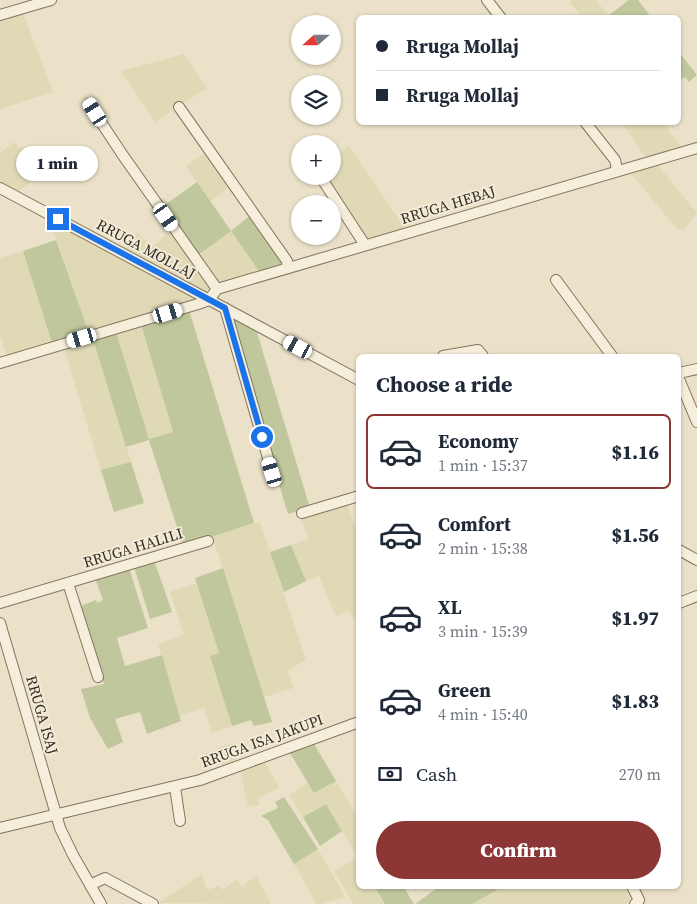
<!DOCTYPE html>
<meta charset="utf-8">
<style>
body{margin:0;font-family:"Source Serif 4",serif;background:#f2f2f3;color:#1f2937;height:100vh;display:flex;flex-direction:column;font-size:19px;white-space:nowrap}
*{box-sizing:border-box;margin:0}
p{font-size:16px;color:#747a83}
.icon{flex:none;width:28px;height:28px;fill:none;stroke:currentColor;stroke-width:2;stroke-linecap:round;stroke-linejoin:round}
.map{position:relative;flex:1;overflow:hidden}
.panel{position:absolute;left:356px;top:354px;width:325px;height:535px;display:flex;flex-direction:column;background:#fff;border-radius:8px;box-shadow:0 1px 4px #0004}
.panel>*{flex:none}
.guide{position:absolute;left:356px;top:15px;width:325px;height:110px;border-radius:8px;box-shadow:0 1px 4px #0004;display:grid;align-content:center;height:110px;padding:0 20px;background:#fff}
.needle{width:32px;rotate:249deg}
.fabs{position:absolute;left:291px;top:15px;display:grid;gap:10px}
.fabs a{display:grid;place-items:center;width:50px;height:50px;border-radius:50%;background:#fff;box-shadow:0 1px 4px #0004;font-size:25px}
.end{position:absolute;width:22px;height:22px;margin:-11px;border:6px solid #1a73e8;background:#fff;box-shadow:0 0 0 2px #fff}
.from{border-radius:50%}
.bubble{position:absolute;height:35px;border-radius:18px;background:#fff;box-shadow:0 1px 4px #0004;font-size:16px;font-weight:800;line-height:35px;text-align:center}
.car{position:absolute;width:15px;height:30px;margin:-15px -8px;border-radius:6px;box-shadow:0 0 4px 1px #0007;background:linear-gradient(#fff 24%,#345 0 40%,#fff 0 76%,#345 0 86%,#fff 0)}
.guide b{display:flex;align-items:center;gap:18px;height:48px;font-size:19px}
.guide b+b{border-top:1px solid #e0e1e3}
.guide i{width:12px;height:12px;background:#1f2937}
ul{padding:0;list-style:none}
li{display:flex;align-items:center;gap:15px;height:75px;margin:0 10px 8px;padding:0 10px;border:2px solid transparent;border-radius:8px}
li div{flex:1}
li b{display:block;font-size:19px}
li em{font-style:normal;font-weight:800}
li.selected{border-color:#8c3735}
li>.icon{width:45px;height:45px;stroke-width:1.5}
h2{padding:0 20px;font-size:22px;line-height:60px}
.pay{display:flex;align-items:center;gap:12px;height:55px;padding:0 20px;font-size:19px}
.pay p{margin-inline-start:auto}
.action{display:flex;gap:10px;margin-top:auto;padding:10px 20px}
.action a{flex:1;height:58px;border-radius:30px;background:#8c3735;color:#fff;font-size:20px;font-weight:800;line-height:58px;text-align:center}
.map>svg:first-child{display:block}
.farmland{fill:#dfd9b6}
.green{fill:#c1c79d}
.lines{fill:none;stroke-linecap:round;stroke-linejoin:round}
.minor-casing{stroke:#84735f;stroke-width:12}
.minor{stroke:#f5eedb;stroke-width:10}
.route{stroke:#1a73e8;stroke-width:6}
.labels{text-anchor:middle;stroke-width:4;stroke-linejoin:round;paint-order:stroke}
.street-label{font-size:15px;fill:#362c21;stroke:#f2ebd7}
</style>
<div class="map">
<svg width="697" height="904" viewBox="0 0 697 904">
<rect width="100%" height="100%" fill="#eae1c8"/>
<g class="farmland">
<polygon points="574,0 596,0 609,17 582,17 570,2"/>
<polygon points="22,11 53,92 0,109 0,18"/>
<polygon points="184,54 207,88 155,122 121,71"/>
<polygon points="622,123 663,123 682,148 647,159"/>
<polygon points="14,142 19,148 22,146 38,176 18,192 0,182 0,153"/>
<polygon points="349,146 406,230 367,241 324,176 332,176 333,156"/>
<polygon points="207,151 231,186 210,201 186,166"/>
<polygon points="656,163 697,213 683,230 677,229 629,171"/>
<polygon points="59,223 200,299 89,333 51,225"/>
<polygon points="172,230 211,283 207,294 121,248 137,232 152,247"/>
<polygon points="231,231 261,274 217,286 197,256"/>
<polygon points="23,251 52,343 7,356 0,335 0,258"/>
<polygon points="141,324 173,432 149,439 116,332"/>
<polygon points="93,339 131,462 101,470 64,348"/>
<polygon points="346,502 359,536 359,618 354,619 349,611 336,616 319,576 306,581 291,545 309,539 300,516"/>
<polygon points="260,522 306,660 288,670 293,688 264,697 212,535"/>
<polygon points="197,583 219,653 211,657 232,726 212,733 204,708 180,716 158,644 184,635 170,592"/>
<polygon points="232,743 237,762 223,767 217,748"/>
<polygon points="264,761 279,787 257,799 260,805 248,806 240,769"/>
<polygon points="336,781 356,815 359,814 359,886 374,886 385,904 354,904 334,871 357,857 331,811 326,804 303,817 289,795 308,783 314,793"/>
<polygon points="318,849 345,897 321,904 317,904 294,864"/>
<polygon points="202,874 207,890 219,886 222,890 237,879 242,887 256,875 271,904 158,903"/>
<polygon points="504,886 626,886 632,897 626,904 472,904"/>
</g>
<g class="green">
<polygon points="629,0 638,0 651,17 609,17 608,16"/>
<polygon points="679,52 697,75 689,82 685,77 679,81"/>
<polygon points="197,182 231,231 251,215 283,264 282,267 261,274 231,231 197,256 162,207"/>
<polygon points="56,240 89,333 52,343 23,251"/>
<polygon points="189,310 254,523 183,546 149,440 126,447 93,339 116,332 149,439 173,432 141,324"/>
<polygon points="232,316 256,329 310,508 288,514 230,321"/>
<polygon points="131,462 144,503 114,512 101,470"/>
<polygon points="291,545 306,581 284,592 270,552"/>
<polygon points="154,560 172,612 150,619 134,567"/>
<polygon points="129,568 148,628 117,638 125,666 162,655 181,721 147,734 140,712 115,719 123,742 108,749 90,718 81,689 104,684 78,607 96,600 97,603 103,600 95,578"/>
<polygon points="223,568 272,722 254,726 251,720 232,726 210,656 219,653 195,578"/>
<polygon points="314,744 336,781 314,793 290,753"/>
<polygon points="284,797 318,849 294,864 268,820 261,816 278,808 275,802"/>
<polygon points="326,804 342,831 320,846 303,817"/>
<polygon points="374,886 403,886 414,904 385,904"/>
<polygon points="440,886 504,886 472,904 415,904"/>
</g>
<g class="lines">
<defs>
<g id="minor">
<polyline points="487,0 501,18"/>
<polyline points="0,15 51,0"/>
<polyline points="89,104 122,154 217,289"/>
<polyline points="179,107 287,261 288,268"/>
<polyline points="585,122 615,160 617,170"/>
<polyline points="320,176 365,245"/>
<polyline points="0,188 359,380"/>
<polyline points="556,280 612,356"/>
<polyline points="225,308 272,472"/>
<polyline points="443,356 478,350 483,356"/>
<polyline points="0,363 198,304 209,300 217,289 697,148"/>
<polyline points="679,373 697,369"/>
<polyline points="679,379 697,422"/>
<polyline points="302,513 359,496"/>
<polyline points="679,550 697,560"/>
<polyline points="68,583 98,677"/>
<polyline points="0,603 208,541"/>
<polyline points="679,603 697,596"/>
<polyline points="0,623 60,828 73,855 101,904"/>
<polyline points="175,787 180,821"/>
<polyline points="0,828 200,780 359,722"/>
<polyline points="90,885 105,878 153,904"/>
<polyline points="632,886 639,900 635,904"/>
</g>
</defs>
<use href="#minor" class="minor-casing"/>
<use href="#minor" class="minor"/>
</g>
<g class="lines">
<polyline class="route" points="58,219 225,308 262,437"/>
</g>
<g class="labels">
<g class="street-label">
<text transform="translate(448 205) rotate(-17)" y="5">RRUGA HEBAJ</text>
<text transform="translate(146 249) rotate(28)" y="5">RRUGA MOLLAJ</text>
<text transform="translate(133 548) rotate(-17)" y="5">RRUGA HALILI</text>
<text transform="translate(42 715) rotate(74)" y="5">RRUGA ISAJ</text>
<text transform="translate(262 741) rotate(-20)" y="5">RRUGA ISA JAKUPI</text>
</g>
</g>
</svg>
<div class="fabs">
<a><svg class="needle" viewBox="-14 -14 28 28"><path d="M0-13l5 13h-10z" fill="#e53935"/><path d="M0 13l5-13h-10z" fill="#747a83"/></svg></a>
<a><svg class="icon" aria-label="layers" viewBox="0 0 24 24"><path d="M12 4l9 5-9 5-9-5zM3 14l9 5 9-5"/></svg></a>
<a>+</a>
<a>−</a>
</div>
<i class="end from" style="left:262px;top:437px"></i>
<i class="end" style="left:58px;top:219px"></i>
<div class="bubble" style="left:16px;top:146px;width:82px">1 min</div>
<i class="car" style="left:95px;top:112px;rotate:328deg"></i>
<i class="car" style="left:166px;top:217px;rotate:145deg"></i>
<i class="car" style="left:168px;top:313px;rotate:73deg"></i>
<i class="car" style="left:82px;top:338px;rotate:254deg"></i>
<i class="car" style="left:298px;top:347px;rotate:298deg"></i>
<i class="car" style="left:272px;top:472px;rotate:343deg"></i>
<div class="guide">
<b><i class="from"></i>Rruga Mollaj</b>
<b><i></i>Rruga Mollaj</b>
</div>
<section class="panel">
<h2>Choose a ride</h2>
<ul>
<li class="selected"><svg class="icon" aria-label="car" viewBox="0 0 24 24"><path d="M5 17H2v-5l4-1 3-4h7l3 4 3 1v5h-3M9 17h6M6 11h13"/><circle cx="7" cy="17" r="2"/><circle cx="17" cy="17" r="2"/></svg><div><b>Economy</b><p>1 min · 15:37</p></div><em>$1.16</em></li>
<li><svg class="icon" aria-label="car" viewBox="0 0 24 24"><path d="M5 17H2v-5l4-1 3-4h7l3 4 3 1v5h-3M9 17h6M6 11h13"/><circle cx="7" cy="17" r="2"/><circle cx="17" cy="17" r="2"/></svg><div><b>Comfort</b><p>2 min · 15:38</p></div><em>$1.56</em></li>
<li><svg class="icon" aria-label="car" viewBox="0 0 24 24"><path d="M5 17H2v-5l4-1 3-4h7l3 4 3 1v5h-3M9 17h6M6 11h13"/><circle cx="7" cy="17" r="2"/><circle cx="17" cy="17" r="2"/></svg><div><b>XL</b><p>3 min · 15:39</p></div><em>$1.97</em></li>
<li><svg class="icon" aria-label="car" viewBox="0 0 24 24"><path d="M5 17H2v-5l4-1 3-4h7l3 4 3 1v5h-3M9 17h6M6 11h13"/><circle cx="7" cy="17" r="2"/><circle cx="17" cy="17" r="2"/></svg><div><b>Green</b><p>4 min · 15:40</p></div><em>$1.83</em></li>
</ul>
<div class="pay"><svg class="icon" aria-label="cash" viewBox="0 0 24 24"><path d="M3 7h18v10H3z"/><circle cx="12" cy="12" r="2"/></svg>Cash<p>270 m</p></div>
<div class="action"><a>Confirm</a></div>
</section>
</div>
